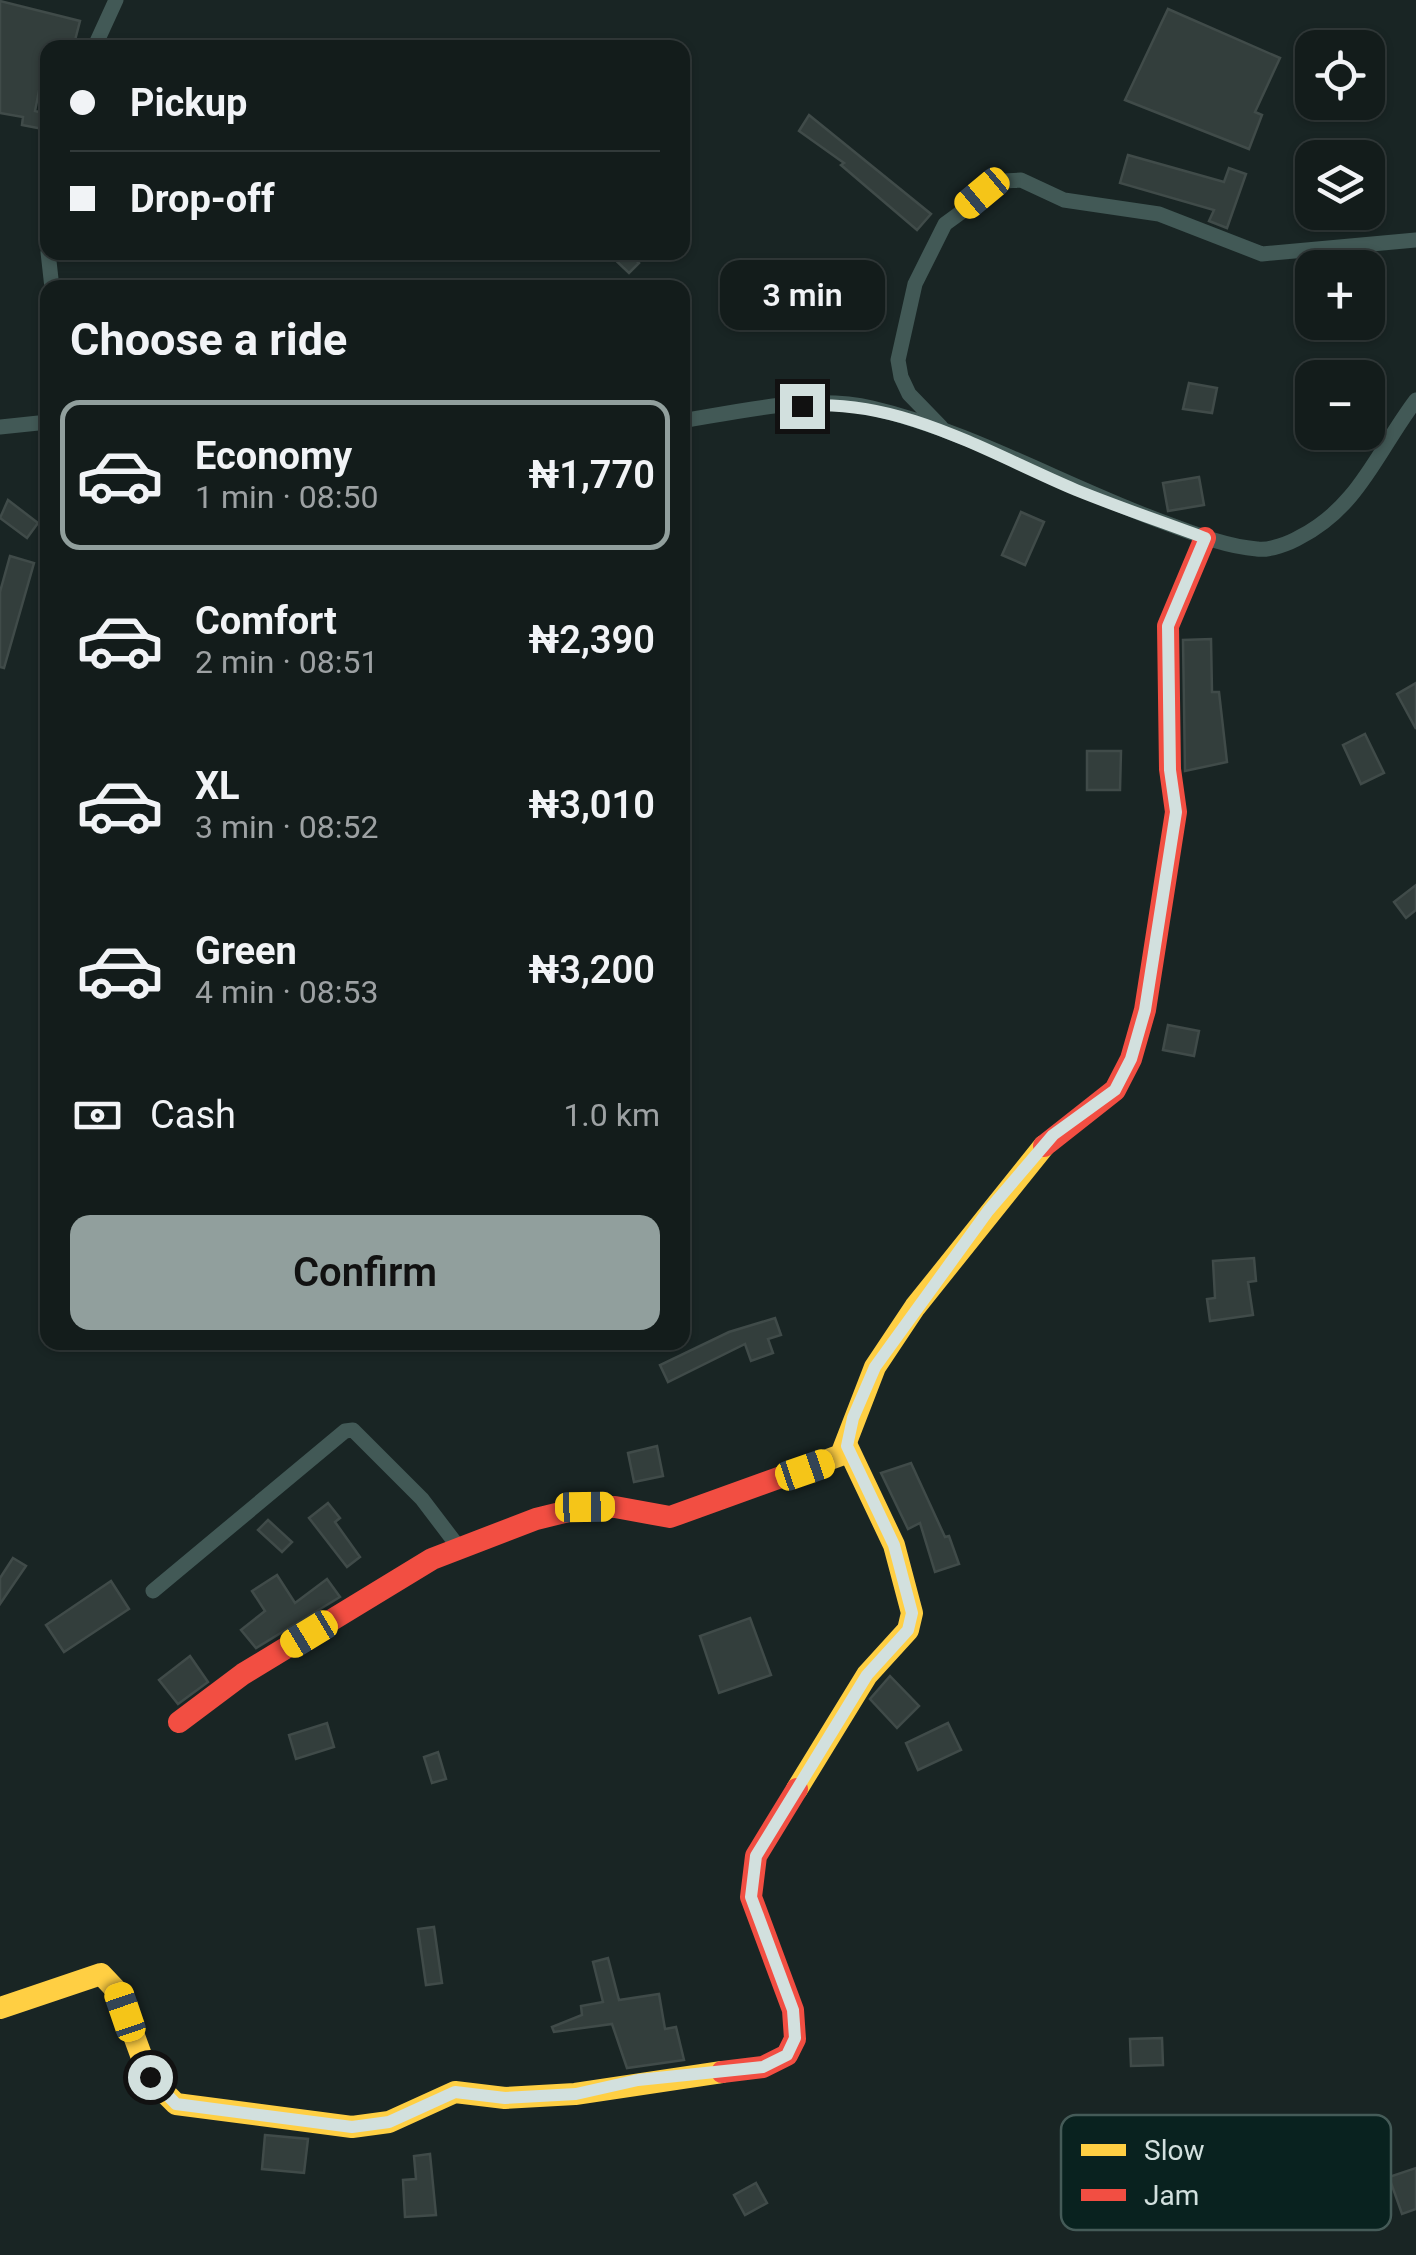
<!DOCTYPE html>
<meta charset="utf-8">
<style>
body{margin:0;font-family:Roboto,sans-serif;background:#1c2524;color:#f1f3f6;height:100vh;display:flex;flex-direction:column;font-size:38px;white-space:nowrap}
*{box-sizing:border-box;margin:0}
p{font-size:32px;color:#9da1a3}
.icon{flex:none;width:55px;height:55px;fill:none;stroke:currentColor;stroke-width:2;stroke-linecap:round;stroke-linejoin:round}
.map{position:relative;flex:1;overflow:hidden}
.side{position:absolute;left:40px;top:280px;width:650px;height:1070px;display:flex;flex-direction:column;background:#131c1b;border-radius:20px;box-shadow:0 2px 8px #0004,0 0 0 2px #323a3a}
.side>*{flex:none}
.top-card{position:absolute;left:40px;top:40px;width:650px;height:220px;border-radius:20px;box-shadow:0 2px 8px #0004,0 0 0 2px #323a3a;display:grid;align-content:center;height:220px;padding:0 30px;background:#131c1b}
.controls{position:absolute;left:1295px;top:30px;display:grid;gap:20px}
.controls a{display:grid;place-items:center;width:90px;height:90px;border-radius:20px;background:#131c1b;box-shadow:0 2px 8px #0004,0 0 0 2px #323a3a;font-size:50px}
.end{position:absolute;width:45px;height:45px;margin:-22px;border:12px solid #d2e0de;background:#111;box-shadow:0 0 0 5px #111}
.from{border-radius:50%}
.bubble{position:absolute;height:70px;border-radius:20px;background:#131c1b;box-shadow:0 2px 8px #0004,0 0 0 2px #323a3a;font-size:32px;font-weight:600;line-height:70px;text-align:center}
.car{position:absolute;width:30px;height:60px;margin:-30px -15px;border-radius:12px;box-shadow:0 0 8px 2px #0007;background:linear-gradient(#f5c518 24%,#345 0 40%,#f5c518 0 76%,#345 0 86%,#f5c518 0)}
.top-card b{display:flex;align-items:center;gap:35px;height:95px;font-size:38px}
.top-card b+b{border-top:2px solid #323a3a}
.top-card i{width:25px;height:25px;background:#f1f3f6}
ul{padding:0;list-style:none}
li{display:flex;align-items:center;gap:30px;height:150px;margin:0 20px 15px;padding:0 10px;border:5px solid transparent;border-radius:20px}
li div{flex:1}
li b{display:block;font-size:38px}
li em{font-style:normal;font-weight:600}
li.on{border-color:#919f9d}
li>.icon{width:90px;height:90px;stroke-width:1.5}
h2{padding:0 30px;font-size:45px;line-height:120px}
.pay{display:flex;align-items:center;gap:25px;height:110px;padding:0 30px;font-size:38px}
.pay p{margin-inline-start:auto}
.button{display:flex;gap:20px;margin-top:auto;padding:20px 30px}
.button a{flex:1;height:115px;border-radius:20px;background:#919f9d;color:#111;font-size:40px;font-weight:600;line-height:115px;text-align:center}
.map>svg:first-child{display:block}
.building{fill:#333e3c;stroke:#404b49;stroke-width:2.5}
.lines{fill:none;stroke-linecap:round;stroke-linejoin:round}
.street{stroke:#425956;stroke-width:15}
.slow{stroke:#ffcf43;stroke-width:22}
.jam{stroke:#f24e42;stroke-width:22}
.route{stroke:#d2e0de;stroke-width:12}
.key{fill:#09221f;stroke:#455b58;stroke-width:2.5}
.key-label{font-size:28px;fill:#d2e0de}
</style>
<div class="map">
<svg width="1416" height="2255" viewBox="0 0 1416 2255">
<rect width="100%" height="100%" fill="#192524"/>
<g class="building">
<polygon points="0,1 80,21 73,48 48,48 48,72 43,71 35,111 48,114 48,130 22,125 23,117 0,113"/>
<polygon points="1168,9 1280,58 1255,112 1262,115 1249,149 1125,100"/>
<polygon points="809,115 931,214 917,230 841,165 844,163 799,131"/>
<polygon points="1128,155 1224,182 1229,168 1246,174 1227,228 1209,221 1214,210 1120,183"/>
<polygon points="607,252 627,252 639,263 629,273"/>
<polygon points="1189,383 1217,388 1212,413 1183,409"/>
<polygon points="1199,477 1204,505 1168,511 1163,483"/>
<polygon points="8,500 38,523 27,538 0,518"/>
<polygon points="1021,512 1044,522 1025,565 1002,555"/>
<polygon points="10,556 34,563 4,668 0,667 0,592"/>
<polygon points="1211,639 1212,692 1219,692 1227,762 1185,771 1183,640"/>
<polygon points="1416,683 1416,729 1397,694"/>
<polygon points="1365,734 1384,773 1361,784 1343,745"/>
<polygon points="1087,751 1121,751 1120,790 1087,790"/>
<polygon points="1416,885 1416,910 1406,918 1394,902"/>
<polygon points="1168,1025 1199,1031 1194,1056 1163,1050"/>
<polygon points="1254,1258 1256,1281 1248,1282 1253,1315 1210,1321 1207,1299 1215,1298 1213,1261"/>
<polygon points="775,1318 781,1335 768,1339 773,1353 751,1361 745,1344 668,1382 660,1365 729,1332"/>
<polygon points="657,1446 663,1476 634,1482 628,1453"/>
<polygon points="911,1463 945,1537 949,1536 959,1564 935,1572 920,1523 908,1529 881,1473"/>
<polygon points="328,1503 340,1518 335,1522 360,1557 347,1567 309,1518"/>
<polygon points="268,1520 292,1542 282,1552 258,1530"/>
<polygon points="13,1558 26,1566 0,1604 0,1578"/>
<polygon points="277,1575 295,1603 327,1579 340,1597 256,1648 241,1630 265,1611 252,1591"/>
<polygon points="111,1581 129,1609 64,1652 46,1625"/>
<polygon points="750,1618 771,1675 719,1693 700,1636"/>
<polygon points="190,1656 208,1682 178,1704 159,1680"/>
<polygon points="890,1676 919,1706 897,1728 870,1699"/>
<polygon points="327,1723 334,1747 296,1759 289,1735"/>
<polygon points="948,1723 961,1750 918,1770 906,1743"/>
<polygon points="438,1752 446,1779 432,1783 424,1757"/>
<polygon points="434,1927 442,1983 426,1985 418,1929"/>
<polygon points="608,1958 619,2000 659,1994 665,2029 676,2027 684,2060 627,2068 612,2024 554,2032 552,2027 582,2015 581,2006 603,2002 593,1962"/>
<polygon points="1162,2038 1163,2065 1131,2066 1130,2039"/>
<polygon points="265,2135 308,2139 304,2173 262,2169"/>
<polygon points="430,2154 436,2215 405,2217 403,2180 416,2179 414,2156"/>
<polygon points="1416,2168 1416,2209 1402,2214 1389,2177"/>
<polygon points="756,2183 767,2203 745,2215 734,2195"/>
</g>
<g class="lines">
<g class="street">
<polyline points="94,48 116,0"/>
<polyline points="48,207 48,248"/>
<polyline points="48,252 52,288"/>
<path d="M682 421C742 411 813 394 872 408 967 430 1062 484 1155 519 1188 531 1222 546 1257 549 1269 551 1290 543 1300 537 1359 507 1378 450 1416 400"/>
<polyline points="0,427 48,422"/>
<polyline points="941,427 909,394 901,377 898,360 915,284 945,224 1004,181 1021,180 1064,200 1159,214 1262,254 1416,240"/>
<polyline points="153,1591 345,1431 353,1430 422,1499 460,1549"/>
</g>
<g class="slow">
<polyline points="795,1472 841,1455 875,1367 915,1307 1044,1146"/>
<polyline points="797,1789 867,1675 908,1630 912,1613 894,1545 847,1446"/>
<polyline points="0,2008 101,1974 118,1992 149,2077 176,2104 352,2127 389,2122 455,2092 505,2098 575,2094 722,2072"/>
</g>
<g class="jam">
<polyline points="1044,1146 1115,1090 1131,1059 1145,1010 1176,812 1170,769 1168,626 1205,538"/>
<polyline points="179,1722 243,1674 432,1559 536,1519 585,1507 615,1507 670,1517 795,1472"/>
<polyline points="722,2072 763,2067 787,2055 795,2039 793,2010 751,1897 756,1856 797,1789"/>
</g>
</g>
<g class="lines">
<path class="route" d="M150 2077 176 2104 352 2127 389 2122 455 2092 505 2098 576 2094 638 2080 763 2067 787 2055 795 2038 793 2010 751 1897 756 1856 867 1675 908 1630 912 1613 894 1545 847 1446 853 1418 875 1367 988 1211 1053 1135 1115 1090 1131 1059 1145 1010 1176 812 1170 770 1168 626 1205 538C1162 522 1118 507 1076 490 988 453 901 398 802 406"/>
</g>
<rect x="1061" y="2115" width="330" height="115" rx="15" class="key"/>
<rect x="1081" y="2144" width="45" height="12" fill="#ffcf43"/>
<rect x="1081" y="2189" width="45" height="12" fill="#f24e42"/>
<g class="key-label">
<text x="1144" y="2160">Slow</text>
<text x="1144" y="2205">Jam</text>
</g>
</svg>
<div class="controls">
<a><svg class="icon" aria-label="locate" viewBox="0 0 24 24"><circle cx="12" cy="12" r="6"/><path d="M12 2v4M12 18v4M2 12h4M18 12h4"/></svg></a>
<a><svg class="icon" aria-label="layers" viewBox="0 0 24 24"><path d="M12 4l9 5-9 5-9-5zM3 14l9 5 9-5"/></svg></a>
<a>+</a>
<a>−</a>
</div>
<i class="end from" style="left:150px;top:2077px"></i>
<i class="end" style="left:802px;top:406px"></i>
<div class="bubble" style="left:720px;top:260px;width:165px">3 min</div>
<i class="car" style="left:982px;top:193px;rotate:230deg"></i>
<i class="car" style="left:805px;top:1470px;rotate:71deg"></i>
<i class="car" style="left:585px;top:1507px;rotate:89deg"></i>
<i class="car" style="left:309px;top:1634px;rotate:239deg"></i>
<i class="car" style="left:125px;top:2012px;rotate:341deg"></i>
<div class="top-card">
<b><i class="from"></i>Pickup</b>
<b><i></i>Drop-off</b>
</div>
<section class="side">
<h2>Choose a ride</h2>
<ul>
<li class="on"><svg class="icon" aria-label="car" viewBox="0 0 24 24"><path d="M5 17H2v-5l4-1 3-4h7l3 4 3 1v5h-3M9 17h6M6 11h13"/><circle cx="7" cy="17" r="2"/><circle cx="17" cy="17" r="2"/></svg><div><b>Economy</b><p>1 min · 08:50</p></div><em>₦1,770</em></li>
<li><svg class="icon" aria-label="car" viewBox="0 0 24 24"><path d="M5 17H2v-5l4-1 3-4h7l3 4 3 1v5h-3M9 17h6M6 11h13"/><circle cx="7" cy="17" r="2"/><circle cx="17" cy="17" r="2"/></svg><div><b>Comfort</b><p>2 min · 08:51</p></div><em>₦2,390</em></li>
<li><svg class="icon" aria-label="car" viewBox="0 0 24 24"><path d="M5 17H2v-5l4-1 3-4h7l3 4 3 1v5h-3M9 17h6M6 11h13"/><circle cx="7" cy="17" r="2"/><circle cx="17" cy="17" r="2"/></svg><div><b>XL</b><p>3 min · 08:52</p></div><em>₦3,010</em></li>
<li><svg class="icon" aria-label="car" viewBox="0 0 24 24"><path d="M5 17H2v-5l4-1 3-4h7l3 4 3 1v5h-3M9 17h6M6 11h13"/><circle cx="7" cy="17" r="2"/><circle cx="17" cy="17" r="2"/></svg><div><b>Green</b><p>4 min · 08:53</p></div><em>₦3,200</em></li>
</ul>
<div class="pay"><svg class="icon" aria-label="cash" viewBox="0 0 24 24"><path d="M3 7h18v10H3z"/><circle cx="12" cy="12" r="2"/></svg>Cash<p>1.0 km</p></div>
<div class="button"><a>Confirm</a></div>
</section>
</div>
